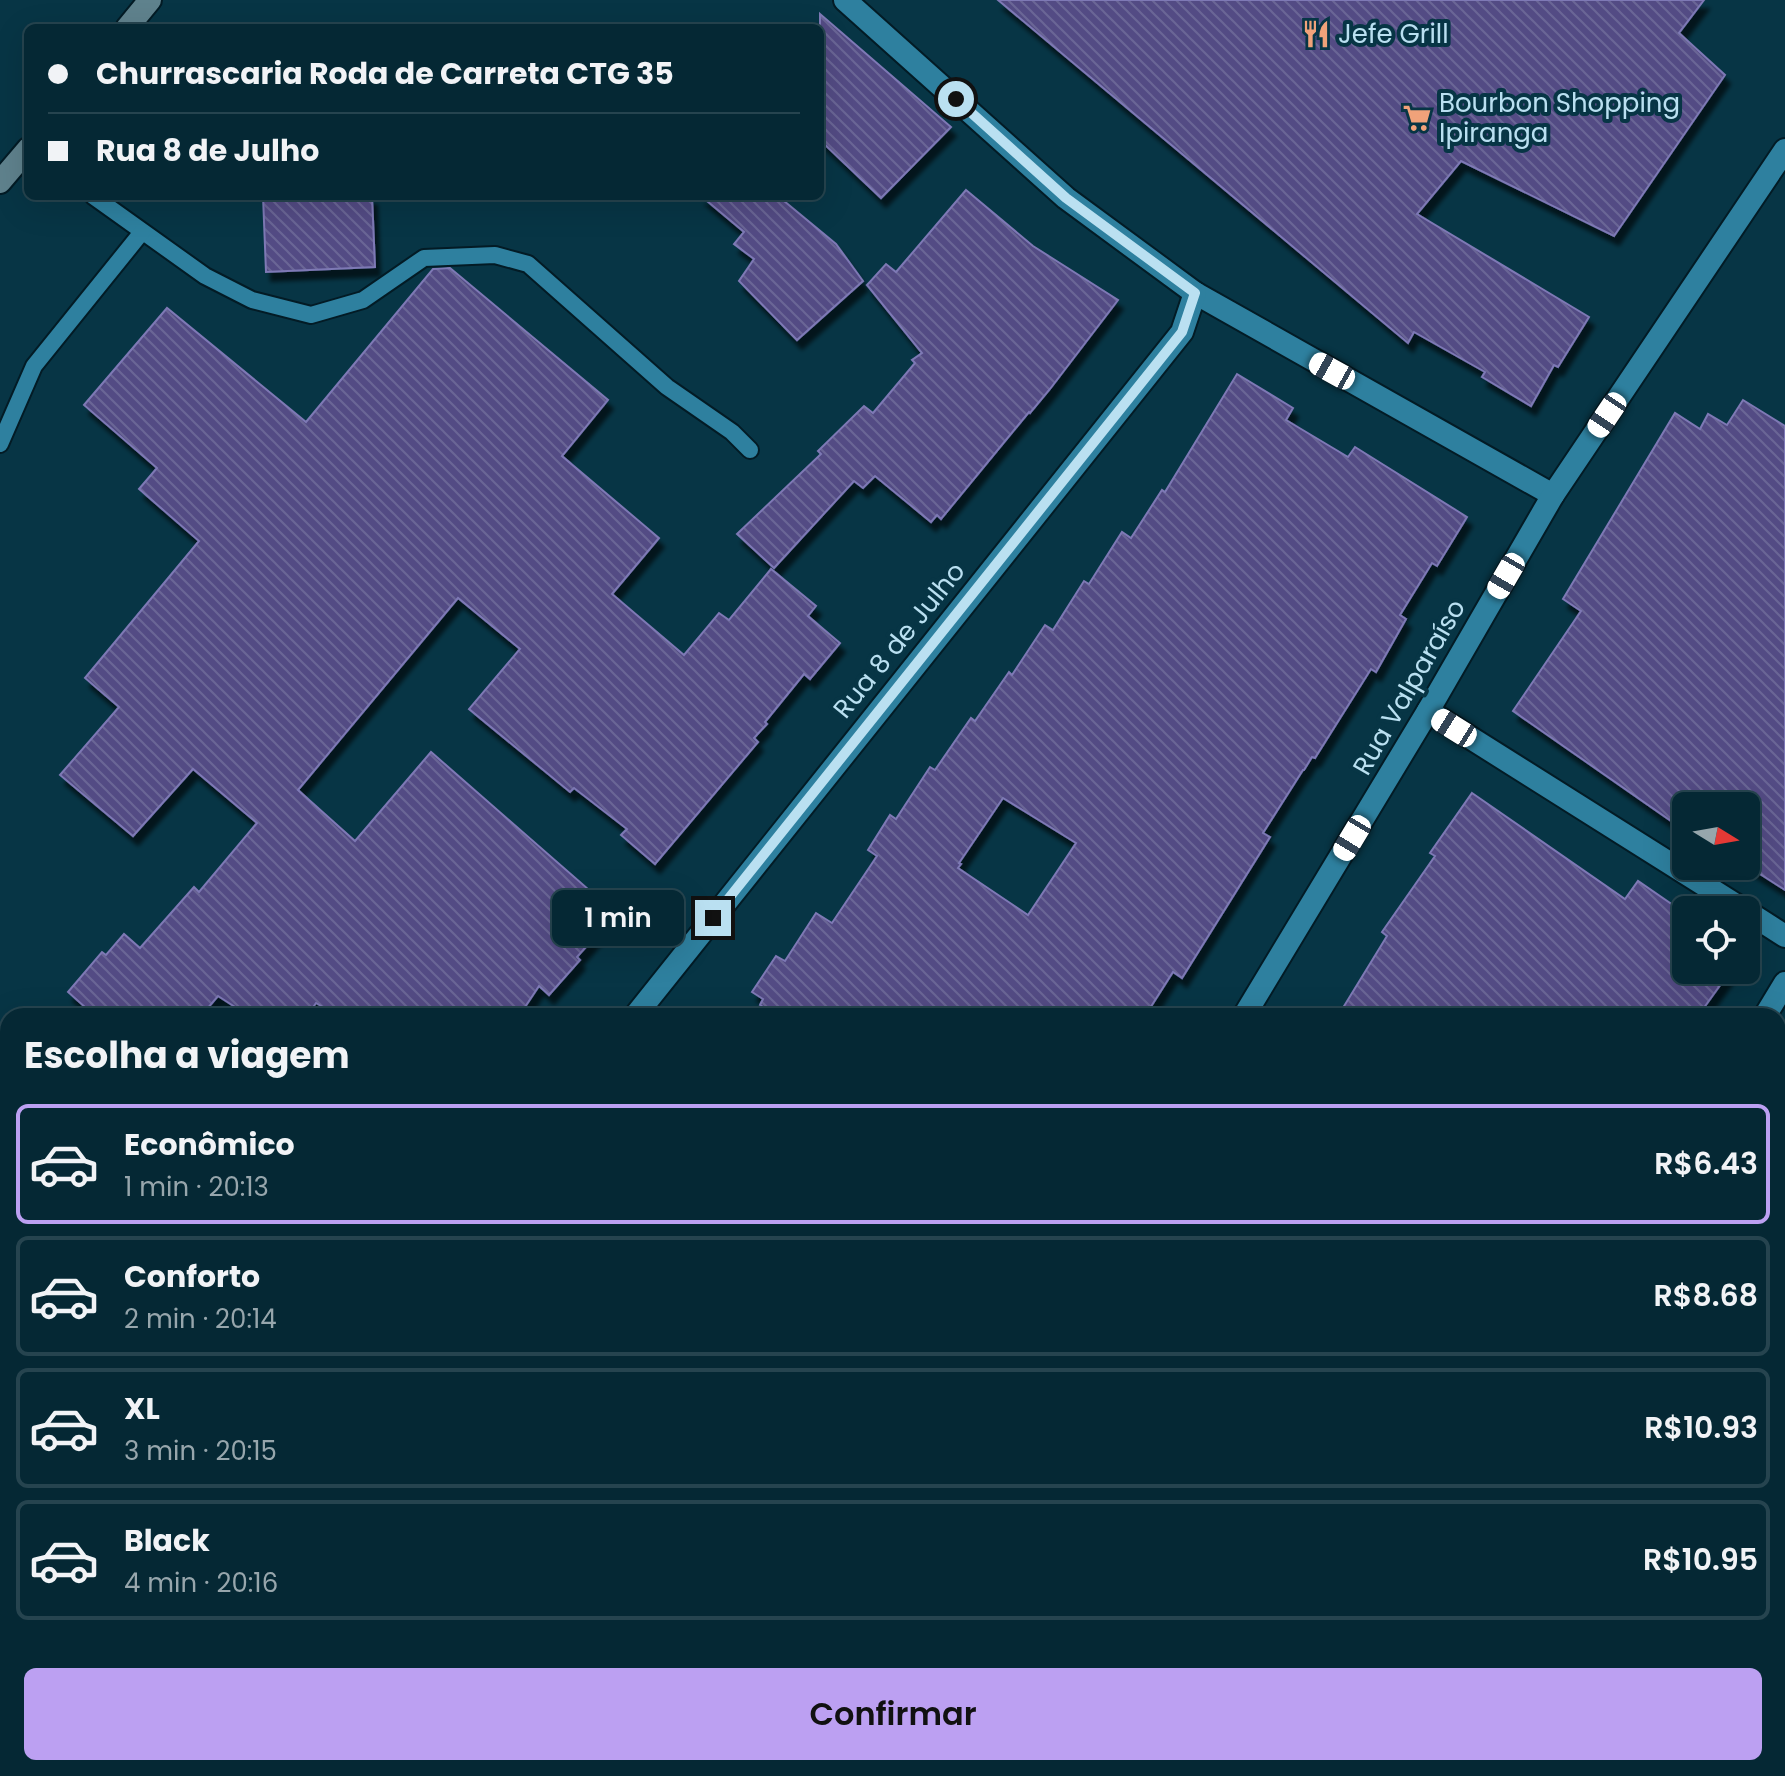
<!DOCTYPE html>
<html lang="pt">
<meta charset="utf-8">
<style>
body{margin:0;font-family:Poppins,sans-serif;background:#133440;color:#f1f3f6;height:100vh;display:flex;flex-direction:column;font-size:30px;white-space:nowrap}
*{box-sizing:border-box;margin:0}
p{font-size:26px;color:#97a6ac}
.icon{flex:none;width:44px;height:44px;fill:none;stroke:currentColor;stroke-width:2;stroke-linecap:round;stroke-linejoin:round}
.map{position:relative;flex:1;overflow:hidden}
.sheet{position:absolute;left:0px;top:1008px;width:1786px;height:768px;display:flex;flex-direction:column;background:#052834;border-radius:24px 24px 0 0;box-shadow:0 8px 32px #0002,0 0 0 2px #26444f}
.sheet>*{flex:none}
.guide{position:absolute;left:24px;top:24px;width:800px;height:176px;border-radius:12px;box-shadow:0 8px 32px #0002,0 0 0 2px #26444f;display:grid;align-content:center;height:176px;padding:0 24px;background:#052834}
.needle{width:52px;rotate:101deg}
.fabs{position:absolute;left:1672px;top:792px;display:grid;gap:16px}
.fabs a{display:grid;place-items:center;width:88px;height:88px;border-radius:12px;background:#052834;box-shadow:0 8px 32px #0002,0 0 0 2px #26444f;font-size:40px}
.end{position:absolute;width:36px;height:36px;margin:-18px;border:10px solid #bae0f1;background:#111;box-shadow:0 0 0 4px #111}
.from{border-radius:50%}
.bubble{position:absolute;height:56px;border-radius:12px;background:#052834;box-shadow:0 8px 32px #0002,0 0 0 2px #26444f;font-size:26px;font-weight:600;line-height:56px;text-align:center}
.car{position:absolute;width:24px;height:48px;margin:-24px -12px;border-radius:10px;box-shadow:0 0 6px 2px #0007;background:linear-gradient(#fff 24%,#345 0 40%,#fff 0 76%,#345 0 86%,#fff 0)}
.guide b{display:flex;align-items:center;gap:28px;height:76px;font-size:30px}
.guide b+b{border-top:2px solid #26444f}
.guide i{width:20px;height:20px;background:#f1f3f6}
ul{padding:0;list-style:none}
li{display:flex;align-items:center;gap:24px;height:120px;margin:0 16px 12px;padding:0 8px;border:4px solid #26444f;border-radius:12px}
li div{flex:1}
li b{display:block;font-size:30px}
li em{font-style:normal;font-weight:600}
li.active{border-color:#bca0f2}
li>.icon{width:72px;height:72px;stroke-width:1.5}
h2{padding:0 24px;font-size:36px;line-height:96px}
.cta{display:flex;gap:16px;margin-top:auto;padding:16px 24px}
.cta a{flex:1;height:92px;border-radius:12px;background:#bca0f2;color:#111;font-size:32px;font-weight:600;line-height:92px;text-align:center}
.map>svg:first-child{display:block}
.grass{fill:url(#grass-tufts)}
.building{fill:url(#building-back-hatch);stroke:#7e79b5;stroke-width:2;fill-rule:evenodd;filter:url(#shadow)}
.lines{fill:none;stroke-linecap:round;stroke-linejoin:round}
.service-casing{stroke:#031b25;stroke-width:20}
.minor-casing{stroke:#031b25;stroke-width:26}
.tertiary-casing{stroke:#031b25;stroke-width:26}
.secondary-casing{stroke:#031b25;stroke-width:26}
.primary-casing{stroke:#031b25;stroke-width:26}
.service{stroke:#2e809f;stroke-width:16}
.minor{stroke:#2e809f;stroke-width:22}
.tertiary{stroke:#2e809f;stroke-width:22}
.secondary{stroke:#5f828d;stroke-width:22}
.primary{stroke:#90857b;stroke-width:22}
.route{stroke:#bae0f1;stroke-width:10}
.labels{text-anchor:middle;stroke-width:8;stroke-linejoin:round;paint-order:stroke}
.poi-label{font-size:26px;fill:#bae0f1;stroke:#073545;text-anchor:start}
.street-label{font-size:26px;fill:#bae0f1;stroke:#073545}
</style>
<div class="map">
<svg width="1785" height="1776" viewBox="0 0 1785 1776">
<defs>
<pattern id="grass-tufts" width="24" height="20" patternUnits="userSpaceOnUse" patternTransform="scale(2)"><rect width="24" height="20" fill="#464401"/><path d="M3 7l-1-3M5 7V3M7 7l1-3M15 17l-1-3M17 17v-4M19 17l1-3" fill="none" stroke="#5f5f26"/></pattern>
<pattern id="building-back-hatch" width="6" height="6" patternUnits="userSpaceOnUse" patternTransform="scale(2)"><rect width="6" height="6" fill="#534c84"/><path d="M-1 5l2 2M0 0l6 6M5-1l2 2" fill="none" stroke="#6a6696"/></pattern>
<filter id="shadow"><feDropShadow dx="5" dy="9" stdDeviation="2" flood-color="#0009"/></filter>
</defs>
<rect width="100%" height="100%" fill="#073545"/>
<g class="grass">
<polygon points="0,1303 8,1318 8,1427 0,1419"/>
<polygon points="0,1516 8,1525 8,1574 0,1568"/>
</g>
<g class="building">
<polygon points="998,0 1704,0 1679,33 1725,75 1614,236 1461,161 1417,214 1589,317 1558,367 1554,365 1531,406 1482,377 1485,372 1414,332 1408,343"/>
<polygon points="820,14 951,127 881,198 820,140"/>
<polygon points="966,190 1033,246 1118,300 1050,389 1030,413 1029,412 941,519 937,515 931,522 875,476 863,488 854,481 774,568 737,534 821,454 818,451 864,406 873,413 915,363 912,360 922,353 867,285 886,264 896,272"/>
<polygon points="263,196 372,196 375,267 266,272"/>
<polygon points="701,196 778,196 836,244 863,281 797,340 739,281 754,259 734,244 744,232"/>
<polygon points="450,268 608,400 562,456 659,538 612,594 684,655 719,613 729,620 771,569 816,606 808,616 840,643 810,679 804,674 765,722 767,724 754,738 758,742 655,864 621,835 627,829 574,788 570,792 469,709 520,649 458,598 298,790 355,841 431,752 612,910 598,926 602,929 577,957 580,960 549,995 539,986 519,1016 338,1016 316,1003 307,1016 249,1016 218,996 201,1016 95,1016 68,992 102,952 106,955 124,934 140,948 194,887 199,892 257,823 193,769 133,836 60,775 119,707 85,678 199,541 139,489 157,468 84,405 167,308 306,422 433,269"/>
<path d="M1237 374 1293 408 1286 420 1348 457 1355 447 1467 517 1437 566 1432 563 1400 615 1406 619 1376 672 1371 669 1315 758 1312 757 1304 770H1303L1263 833 1270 837 1182 978 1173 972 1145 1016H777L760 1005 763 999 752 992 776 956 785 961 816 913 832 923 877 856 868 850 890 815 896 819 930 767 935 770 971 718 975 721 1009 672 1012 675 1045 625 1053 630 1084 581 1089 584 1122 532 1131 538 1162 490 1165 492ZM1003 798 1076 843 1028 915 958 868 961 864 959 863Z"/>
<polygon points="1743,400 1785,426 1785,890 1746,865 1746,806 1685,806 1674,823 1513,711 1581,611 1563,599 1675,413 1700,429 1708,414 1727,425"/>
<polygon points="1472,793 1625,899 1638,881 1686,914 1686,970 1731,970 1698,1016 1338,1016 1387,936 1382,932 1435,856 1430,853"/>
</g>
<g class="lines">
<defs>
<g id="service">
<polyline points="93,196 205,276 252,300 311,315 363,300 424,258 495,255 528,264 667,387 732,432 750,450"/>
<polyline points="0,444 34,366 142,232"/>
<polyline points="0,1605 8,1611"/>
<polyline points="241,1768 253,1776"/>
</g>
<g id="minor">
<polyline points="845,0 1066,198 1195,293 1553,495"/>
<polyline points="1428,711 1744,910"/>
<polyline points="1746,911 1785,936"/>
<polyline points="635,1016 1182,332 1195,293"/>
<polyline points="1765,1016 1785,983"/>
<polyline points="1310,1776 1315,1768"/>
<polyline points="1774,1776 1785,1759"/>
</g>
<g id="tertiary">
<polyline points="1244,1016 1428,711 1553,495 1785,150"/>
<polyline points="784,1776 789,1768"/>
</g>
<g id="secondary">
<polyline points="127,28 150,0"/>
<polyline points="0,182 28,149"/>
<polyline points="0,1306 8,1321"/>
<polyline points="392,1768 402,1776"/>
</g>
<g id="primary">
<polyline points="0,1468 8,1477"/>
<polyline points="0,1680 8,1685"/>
<polyline points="131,1768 143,1776"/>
<polyline points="353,1768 365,1776"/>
</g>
</defs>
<use href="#service" class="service-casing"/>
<use href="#minor" class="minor-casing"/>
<use href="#tertiary" class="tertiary-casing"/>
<use href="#secondary" class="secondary-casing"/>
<use href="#primary" class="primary-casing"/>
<use href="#service" class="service"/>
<use href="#minor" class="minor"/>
<use href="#tertiary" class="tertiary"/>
<use href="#secondary" class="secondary"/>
<use href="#primary" class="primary"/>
</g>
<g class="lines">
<polyline class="route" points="713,918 1182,332 1195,293 1066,198 956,99"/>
</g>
<defs>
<symbol id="restaurant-bare" viewBox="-9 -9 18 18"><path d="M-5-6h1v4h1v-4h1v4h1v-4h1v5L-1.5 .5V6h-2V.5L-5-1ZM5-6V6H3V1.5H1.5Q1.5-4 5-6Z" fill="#f0a27a" stroke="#073545" stroke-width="2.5" paint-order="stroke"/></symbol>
<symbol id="supermarket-bare" viewBox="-9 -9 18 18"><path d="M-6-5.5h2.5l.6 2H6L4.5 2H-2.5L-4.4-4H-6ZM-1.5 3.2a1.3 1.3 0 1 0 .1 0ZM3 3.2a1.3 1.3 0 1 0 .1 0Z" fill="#f0a27a" stroke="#073545" stroke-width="2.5" paint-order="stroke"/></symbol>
</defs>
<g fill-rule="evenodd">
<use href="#restaurant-bare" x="1296" y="14" width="40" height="40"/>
<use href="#supermarket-bare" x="1397" y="98" width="40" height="40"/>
</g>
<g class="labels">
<g class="poi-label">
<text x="1338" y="43">Jefe Grill</text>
<text x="1439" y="112">Bourbon Shopping<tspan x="1439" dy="30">Ipiranga</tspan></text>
</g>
<g class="street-label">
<text transform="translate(899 640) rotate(-51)" y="9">Rua 8 de Julho</text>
<text transform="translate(1409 687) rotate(-60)" y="9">Rua Valparaíso</text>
</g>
</g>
</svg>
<div class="fabs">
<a><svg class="needle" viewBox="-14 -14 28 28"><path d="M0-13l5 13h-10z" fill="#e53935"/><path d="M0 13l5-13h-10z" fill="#97a6ac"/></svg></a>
<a><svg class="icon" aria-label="locate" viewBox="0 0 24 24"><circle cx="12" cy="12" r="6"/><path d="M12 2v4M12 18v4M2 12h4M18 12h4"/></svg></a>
</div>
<i class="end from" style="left:956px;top:99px"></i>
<i class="end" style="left:713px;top:918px"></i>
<div class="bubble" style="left:552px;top:890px;width:132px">1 min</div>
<i class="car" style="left:1332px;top:371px;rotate:299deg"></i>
<i class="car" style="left:1607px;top:415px;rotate:214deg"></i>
<i class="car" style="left:1506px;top:576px;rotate:210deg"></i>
<i class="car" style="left:1454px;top:728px;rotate:302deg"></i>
<i class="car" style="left:1352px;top:838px;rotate:211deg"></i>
<div class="guide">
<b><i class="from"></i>Churrascaria Roda de Carreta CTG 35</b>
<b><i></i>Rua 8 de Julho</b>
</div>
<section class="sheet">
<h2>Escolha a viagem</h2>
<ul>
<li class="active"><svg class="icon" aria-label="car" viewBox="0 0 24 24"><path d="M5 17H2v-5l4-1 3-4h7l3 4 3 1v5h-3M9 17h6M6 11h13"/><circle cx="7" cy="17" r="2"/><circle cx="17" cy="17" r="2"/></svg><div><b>Econômico</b><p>1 min · 20:13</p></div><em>R$6.43</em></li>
<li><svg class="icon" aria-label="car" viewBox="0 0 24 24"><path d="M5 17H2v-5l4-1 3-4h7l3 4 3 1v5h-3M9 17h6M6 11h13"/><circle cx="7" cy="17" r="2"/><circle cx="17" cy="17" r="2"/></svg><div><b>Conforto</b><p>2 min · 20:14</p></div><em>R$8.68</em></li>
<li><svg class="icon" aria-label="car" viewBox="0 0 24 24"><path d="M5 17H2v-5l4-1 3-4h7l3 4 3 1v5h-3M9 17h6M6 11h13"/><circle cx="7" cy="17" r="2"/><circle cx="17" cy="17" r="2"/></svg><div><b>XL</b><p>3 min · 20:15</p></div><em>R$10.93</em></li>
<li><svg class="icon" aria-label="car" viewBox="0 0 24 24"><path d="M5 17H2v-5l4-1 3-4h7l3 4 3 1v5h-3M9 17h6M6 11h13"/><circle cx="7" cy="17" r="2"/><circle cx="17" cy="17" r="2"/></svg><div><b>Black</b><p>4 min · 20:16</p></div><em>R$10.95</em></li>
</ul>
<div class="cta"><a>Confirmar</a></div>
</section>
</div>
